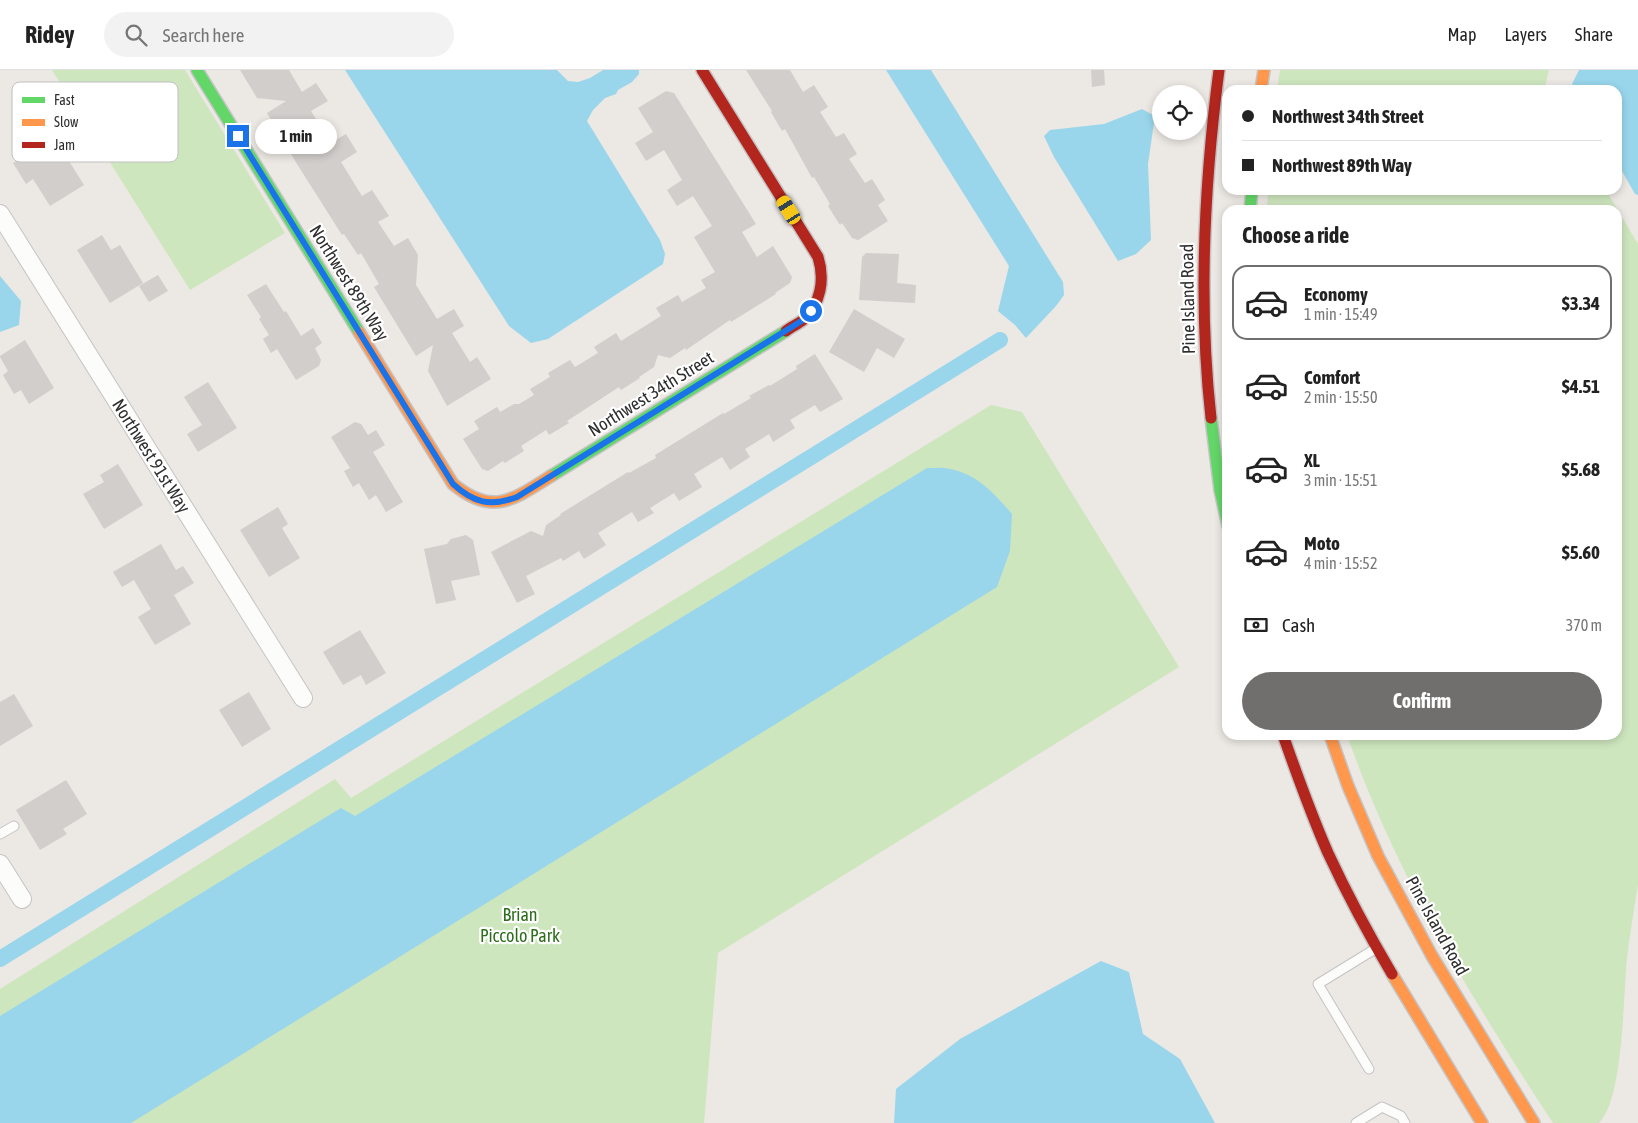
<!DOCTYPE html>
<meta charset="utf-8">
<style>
body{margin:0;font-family:"Asap Condensed",sans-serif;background:#f2f2f2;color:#222;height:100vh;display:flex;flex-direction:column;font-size:19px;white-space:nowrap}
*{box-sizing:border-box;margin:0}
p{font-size:16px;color:#767676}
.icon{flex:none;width:28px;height:28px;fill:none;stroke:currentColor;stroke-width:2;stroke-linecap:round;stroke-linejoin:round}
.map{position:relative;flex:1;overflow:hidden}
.panel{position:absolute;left:1222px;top:135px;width:400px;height:535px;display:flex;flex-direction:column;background:#fff;border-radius:15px;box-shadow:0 2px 8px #0003}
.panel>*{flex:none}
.banner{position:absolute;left:1222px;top:15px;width:400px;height:110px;border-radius:15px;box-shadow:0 2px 8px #0003;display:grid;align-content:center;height:110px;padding:0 20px;background:#fff}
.buttons{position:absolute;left:1152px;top:15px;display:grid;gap:10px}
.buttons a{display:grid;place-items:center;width:55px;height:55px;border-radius:50%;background:#fff;box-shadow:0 2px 8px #0003;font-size:25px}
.end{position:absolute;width:22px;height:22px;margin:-11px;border:6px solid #1a73e8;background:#fff;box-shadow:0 0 0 2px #fff}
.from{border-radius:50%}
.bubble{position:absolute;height:35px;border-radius:18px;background:#fff;box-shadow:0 2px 8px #0003;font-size:16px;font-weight:700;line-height:35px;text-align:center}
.car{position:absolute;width:15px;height:30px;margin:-15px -8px;border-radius:6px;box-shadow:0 0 4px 1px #0007;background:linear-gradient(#f5c518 24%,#345 0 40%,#f5c518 0 76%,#345 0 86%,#f5c518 0)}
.banner b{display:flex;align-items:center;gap:18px;height:48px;font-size:19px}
.banner b+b{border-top:1px solid #e0e0e0}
.banner i{width:12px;height:12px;background:#222}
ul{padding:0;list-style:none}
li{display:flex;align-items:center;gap:15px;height:75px;margin:0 10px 8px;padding:0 10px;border:2px solid transparent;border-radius:15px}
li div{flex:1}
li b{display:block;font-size:19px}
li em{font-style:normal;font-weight:700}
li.active{border-color:#706f6e}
li>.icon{width:45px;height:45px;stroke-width:1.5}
h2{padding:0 20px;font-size:22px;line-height:60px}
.pay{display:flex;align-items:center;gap:12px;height:55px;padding:0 20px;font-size:19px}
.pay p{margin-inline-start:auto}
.primary-button{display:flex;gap:10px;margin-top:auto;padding:10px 20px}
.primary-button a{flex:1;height:58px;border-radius:30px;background:#706f6e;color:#fff;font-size:20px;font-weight:700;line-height:58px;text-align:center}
header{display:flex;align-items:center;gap:30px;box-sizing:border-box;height:70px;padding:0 25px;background:#fff;border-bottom:1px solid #e0e0e0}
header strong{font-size:24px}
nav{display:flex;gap:28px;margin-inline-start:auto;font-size:18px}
.search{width:350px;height:45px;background:#f2f2f2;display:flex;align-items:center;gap:12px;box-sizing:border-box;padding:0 18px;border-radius:28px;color:#767676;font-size:19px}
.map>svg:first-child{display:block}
.green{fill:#cee6be}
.water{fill:#99d6ec}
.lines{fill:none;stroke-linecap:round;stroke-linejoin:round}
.canal{stroke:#99d6ec;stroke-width:16}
.building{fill:#d1cecb}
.lane-casing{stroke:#c5c4c5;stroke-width:11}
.street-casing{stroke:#c5c4c5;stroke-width:20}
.fast-casing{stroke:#c5c4c5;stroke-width:14}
.slow-casing{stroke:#c5c4c5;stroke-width:14}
.jam-casing{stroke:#c5c4c5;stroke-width:14}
.lane{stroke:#fcfcfb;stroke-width:9}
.street{stroke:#fcfcfb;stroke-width:18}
.fast{stroke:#63d668;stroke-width:11}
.slow{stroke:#ff974d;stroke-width:11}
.jam{stroke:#b3261e;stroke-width:11}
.route{stroke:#1a73e8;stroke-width:6}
.labels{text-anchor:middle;stroke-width:4.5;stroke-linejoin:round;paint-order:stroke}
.street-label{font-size:18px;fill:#2e2e2e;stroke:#fff}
.park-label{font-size:18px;fill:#2c6e1b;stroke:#fff}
.key{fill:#fff;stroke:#c0c0c0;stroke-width:1}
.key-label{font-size:14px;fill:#2e2e2e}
</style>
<header>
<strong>Ridey</strong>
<div class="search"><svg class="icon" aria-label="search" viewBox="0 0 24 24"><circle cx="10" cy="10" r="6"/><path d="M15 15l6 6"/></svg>Search here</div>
<nav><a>Map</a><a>Layers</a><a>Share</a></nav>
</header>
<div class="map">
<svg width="1638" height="1053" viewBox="0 0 1638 1053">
<rect width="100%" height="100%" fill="#ece8e4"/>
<g class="green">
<polygon points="52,0 185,0 285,163 190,220"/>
<polygon points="1280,0 1549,0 1545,17 1547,20 1277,20"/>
<path d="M1268 120H1606L1638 174V815C1634 839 1630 863 1627 888 1623 925 1624 1028 1599 1053H1553C1473 931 1395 803 1347 665H1618V140H1267Z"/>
<polygon points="991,335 1022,342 1179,597 718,883 704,1053 0,1053 0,919 335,709 351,728"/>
</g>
<g class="water">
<polygon points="345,0 557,0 568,11 578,12 590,8 603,0 639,0 639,4 632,12 618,20 616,24 605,28 593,40 587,51 660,170 665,184 663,194 548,269 531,273 509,256"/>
<polygon points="886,0 931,0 1063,212 1064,225 1056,236 1026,268 1015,255 998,241 1009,196"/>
<polygon points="1579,0 1638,0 1638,125 1635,124 1618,94 1618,20 1575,20 1572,14"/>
<polygon points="1142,39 1155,46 1148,94 1151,170 1136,184 1118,191 1054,87 1044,66 1050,60 1104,54"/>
<polygon points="0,206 21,231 19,255 0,262"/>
<path d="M927 398C934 398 943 397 950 399 977 404 995 424 1012 444L1010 481 997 517 131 1053H0V946L341 738 355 746Z"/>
<polygon points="1101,891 1129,902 1143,964 1180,989 1215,1053 894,1053 896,1019 960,969"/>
</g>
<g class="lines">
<polyline class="canal" points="0,889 1000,270"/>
</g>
<g class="building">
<polygon points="240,0 289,0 302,22 316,13 328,31 311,41 331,73 346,64 357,82 341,92 362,126 372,120 389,146 378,152 394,176 408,168 418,185 416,215 437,249 454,239 464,256 452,263 470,292 477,287 491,309 447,336 428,301 433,275 416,286 374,217 379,214 361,183 358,185 344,164 342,165 297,94 267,43 286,31 257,28"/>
<polygon points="746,0 790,0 803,22 814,15 828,37 820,42 836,67 844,63 857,84 849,89 865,113 872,109 885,130 878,135 888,151 858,170 852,168 842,153 840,155 828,136 830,134 814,107 812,108 785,59 782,61 771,42 772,41"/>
<polygon points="1091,0 1104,0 1105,15 1092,17"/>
<polygon points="666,21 674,23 756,154 742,162 757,187 773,176 792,207 790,213 775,223 776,224 731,252 730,250 686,280 685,278 670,288 658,285 654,297 639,307 640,308 621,320 619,317 567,351 569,353 549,365 546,360 521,376 524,381 505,393 503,391 488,401 482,399 463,369 479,359 474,351 497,337 500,342 514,334 519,334 534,325 530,319 550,307 548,303 570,290 575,297 598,283 594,277 616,263 621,271 661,246 656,238 678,225 682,232 706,218 701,210 715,202 694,167 712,156 693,126 677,136 667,120 682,110 664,80 646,91 635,73 653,62 638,38"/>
<polygon points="57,72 84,115 50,136 33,109 26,114 13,93 29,84 32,88"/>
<polygon points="102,165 111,180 120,175 143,213 110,233 77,180"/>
<polygon points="866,183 899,184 897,213 916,215 915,233 859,230 862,187"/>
<polygon points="158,205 168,221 149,232 139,216"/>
<polygon points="266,214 284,242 286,241 301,266 313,258 322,273 315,278 321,290 319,296 296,310 277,279 271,283 263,269 269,265 259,249 261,247 247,225"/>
<polygon points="854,239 905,269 894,288 877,278 864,302 829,282"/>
<polygon points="25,270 54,318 29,334 21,320 14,324 3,305 8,301 0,287 0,286"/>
<polygon points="815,284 843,329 820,342 815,335 790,350 795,358 773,372 769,364 745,379 750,387 730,400 722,387 694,404 702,417 679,431 674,423 650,438 654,443 638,452 632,442 598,463 606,475 584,489 579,481 563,491 561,488 526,506 535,524 517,533 491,482 531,461 543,466 546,455 561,445 560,444 628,402 629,403 656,388 655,385 723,343 724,344 751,328 749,326 769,315 770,316 797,299 796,296"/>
<polygon points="208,312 237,358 198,382 187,364 202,355 184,327"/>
<polygon points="355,352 361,354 368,365 376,360 385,375 373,382 403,432 386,442 376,425 369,430 359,413 353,417 344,401 350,398 331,367"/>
<polygon points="118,394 143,435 104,459 83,424 104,412 100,405"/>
<polygon points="278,437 288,454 282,458 300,488 269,507 240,460"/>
<polygon points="466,465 473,470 480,505 451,511 456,530 436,534 424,479 447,474 451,469"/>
<polygon points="161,474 176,500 183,496 194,513 174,525 191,554 155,575 138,547 151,539 134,510 122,517 113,502"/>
<polygon points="360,560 386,603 366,615 361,605 343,615 323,582"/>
<polygon points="249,622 271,659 242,677 219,640"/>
<polygon points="14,624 33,656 0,676 0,632"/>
<polygon points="66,710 87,744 63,759 67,764 40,780 16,740"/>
</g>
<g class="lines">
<defs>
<g id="lane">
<polyline points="0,764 14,756"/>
<polyline points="1369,999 1318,914 1375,879"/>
<polyline points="1356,1053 1382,1037 1401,1046 1405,1053"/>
</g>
<g id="street">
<polyline points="0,144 303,628"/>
<polyline points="0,794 22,829"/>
</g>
<g id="fast">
<polyline points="197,0 359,262"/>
<polyline points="1250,140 1252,120"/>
<polyline points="1211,348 1220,420 1228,456"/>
<polyline points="551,406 786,261"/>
</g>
<g id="slow">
<polyline points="1261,20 1264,0"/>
<path d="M359 262 453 414C493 447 514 429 551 406"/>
<polyline points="1330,665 1348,716 1378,786 1432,886 1534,1053"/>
<polyline points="1392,904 1482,1053"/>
</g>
<g id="jam">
<path d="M702 0 818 187C825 209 821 234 803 250 798 254 791 257 786 261"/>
<path d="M1211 348C1198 232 1204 115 1219 0"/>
<path d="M1283 665C1297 705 1311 744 1328 783 1347 824 1369 865 1392 904"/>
</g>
</defs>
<use href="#lane" class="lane-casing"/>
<use href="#street" class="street-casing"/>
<use href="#fast" class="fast-casing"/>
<use href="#slow" class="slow-casing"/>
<use href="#jam" class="jam-casing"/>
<use href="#lane" class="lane"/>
<use href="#street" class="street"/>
<use href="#fast" class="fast"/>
<use href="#slow" class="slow"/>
<use href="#jam" class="jam"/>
</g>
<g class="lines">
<path class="route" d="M238 66 453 414C474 433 490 437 517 427L803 250 811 241"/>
</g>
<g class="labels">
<g class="street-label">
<text transform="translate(349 213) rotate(58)" y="6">Northwest 89th Way</text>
<text transform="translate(1188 229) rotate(-91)" y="6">Pine Island Road</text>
<text transform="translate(651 324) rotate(-32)" y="6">Northwest 34th Street</text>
<text transform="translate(151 386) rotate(58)" y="6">Northwest 91st Way</text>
<text transform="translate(1437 856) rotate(61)" y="6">Pine Island Road</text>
</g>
<g class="park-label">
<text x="520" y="851">Brian<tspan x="520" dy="21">Piccolo Park</tspan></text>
</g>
</g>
<rect x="12" y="12" width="166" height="80" rx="8" class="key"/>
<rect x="22" y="27" width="23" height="6" fill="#63d668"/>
<rect x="22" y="49" width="23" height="7" fill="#ff974d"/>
<rect x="22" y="72" width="23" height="6" fill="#b3261e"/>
<g class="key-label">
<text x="54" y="35">Fast</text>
<text x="54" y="57">Slow</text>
<text x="54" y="80">Jam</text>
</g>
</svg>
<div class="buttons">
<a><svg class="icon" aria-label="locate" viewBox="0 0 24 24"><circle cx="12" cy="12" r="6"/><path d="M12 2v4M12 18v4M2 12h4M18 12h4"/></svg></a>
</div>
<i class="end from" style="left:811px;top:241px"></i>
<i class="end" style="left:238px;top:66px"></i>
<div class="bubble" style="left:255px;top:49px;width:82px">1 min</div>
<i class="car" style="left:789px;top:140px;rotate:328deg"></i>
<div class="banner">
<b><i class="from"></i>Northwest 34th Street</b>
<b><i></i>Northwest 89th Way</b>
</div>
<section class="panel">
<h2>Choose a ride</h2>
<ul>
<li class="active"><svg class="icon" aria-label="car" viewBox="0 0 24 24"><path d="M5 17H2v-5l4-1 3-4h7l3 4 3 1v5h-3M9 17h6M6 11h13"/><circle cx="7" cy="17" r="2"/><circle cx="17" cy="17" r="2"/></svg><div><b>Economy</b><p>1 min · 15:49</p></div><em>$3.34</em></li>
<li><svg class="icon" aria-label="car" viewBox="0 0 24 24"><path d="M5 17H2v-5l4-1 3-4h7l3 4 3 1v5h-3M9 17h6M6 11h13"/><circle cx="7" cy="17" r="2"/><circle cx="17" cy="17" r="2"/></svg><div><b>Comfort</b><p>2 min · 15:50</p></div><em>$4.51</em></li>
<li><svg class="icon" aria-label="car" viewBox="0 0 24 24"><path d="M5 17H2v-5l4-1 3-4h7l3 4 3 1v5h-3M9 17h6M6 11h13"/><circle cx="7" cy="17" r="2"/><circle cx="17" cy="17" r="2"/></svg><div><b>XL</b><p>3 min · 15:51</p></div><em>$5.68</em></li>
<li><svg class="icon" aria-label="car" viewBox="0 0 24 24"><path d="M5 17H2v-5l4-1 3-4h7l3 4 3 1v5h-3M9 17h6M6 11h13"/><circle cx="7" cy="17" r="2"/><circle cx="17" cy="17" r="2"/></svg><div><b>Moto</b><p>4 min · 15:52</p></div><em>$5.60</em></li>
</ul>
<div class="pay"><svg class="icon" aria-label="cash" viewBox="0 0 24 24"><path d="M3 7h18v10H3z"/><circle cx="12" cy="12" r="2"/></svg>Cash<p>370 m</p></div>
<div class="primary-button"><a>Confirm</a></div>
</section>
</div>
